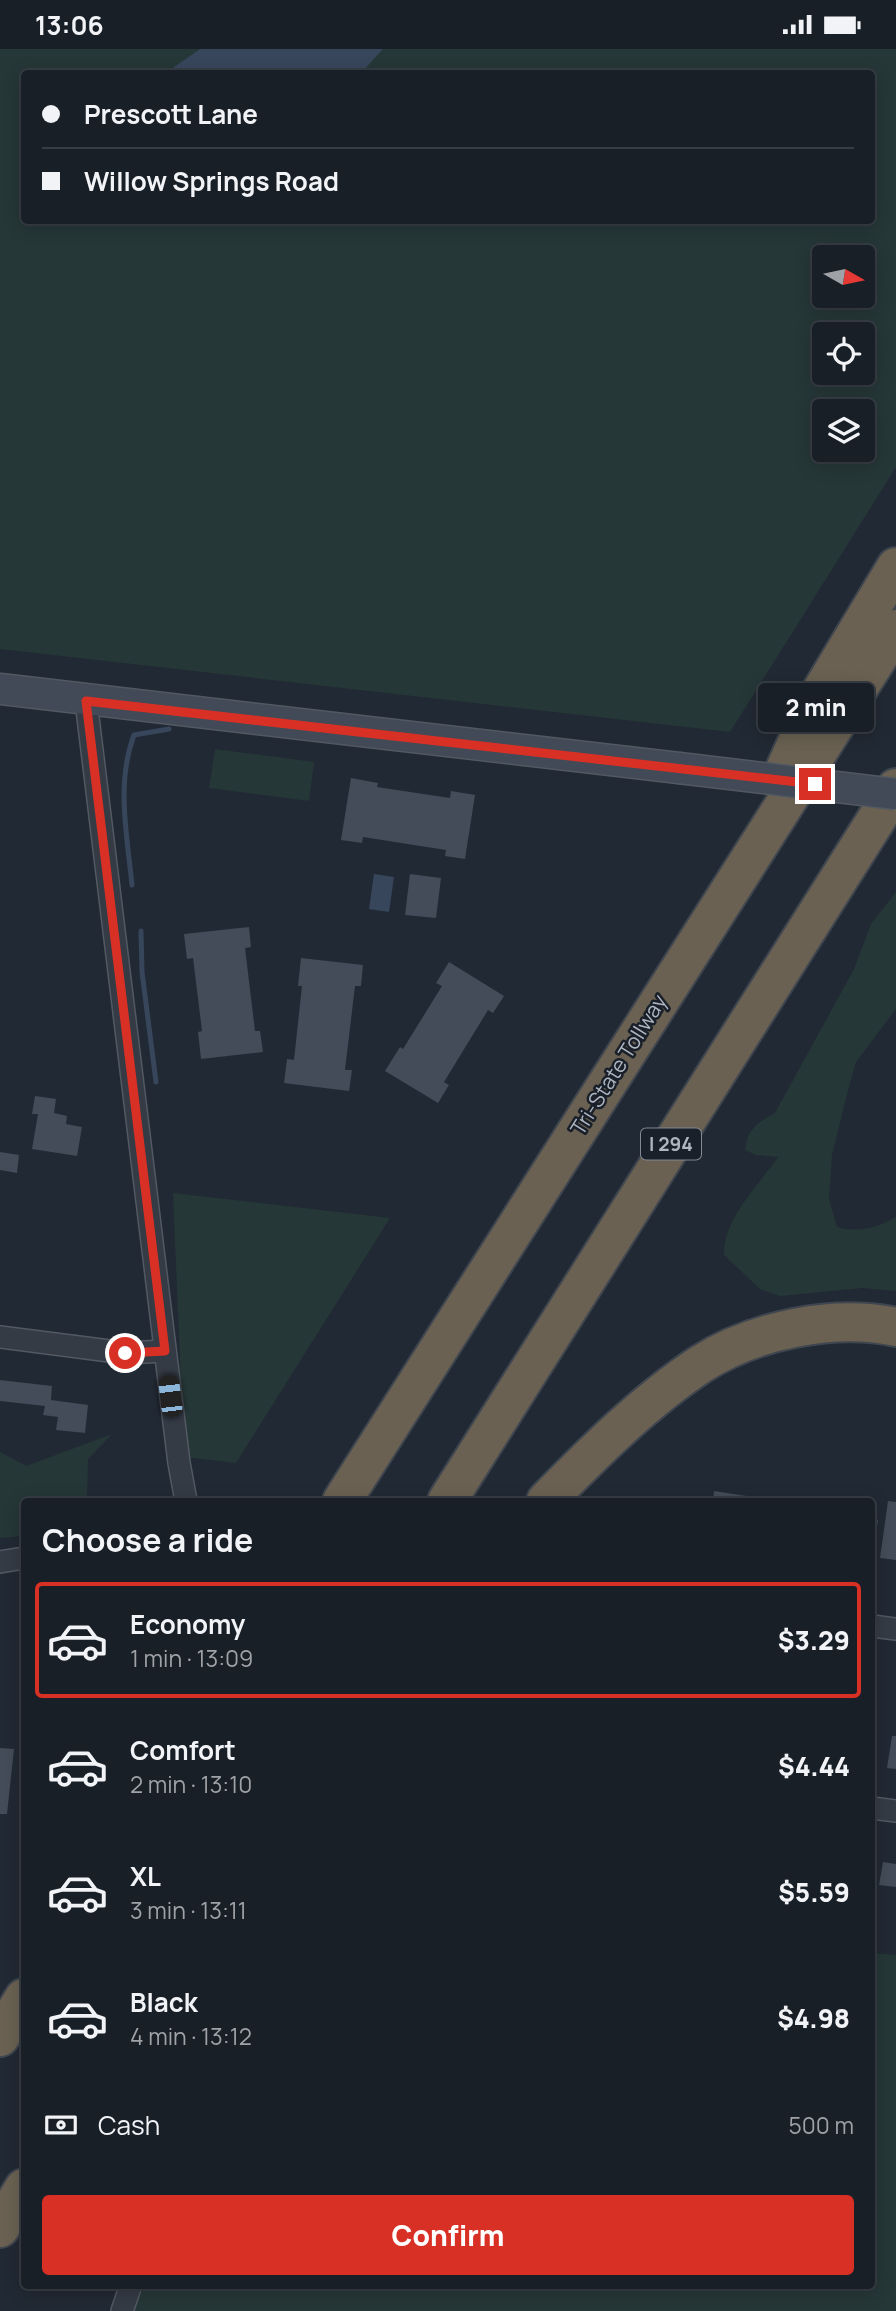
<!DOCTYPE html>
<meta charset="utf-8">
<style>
body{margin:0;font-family:Manrope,sans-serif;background:#262c33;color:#f1f3f6;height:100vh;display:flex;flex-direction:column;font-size:26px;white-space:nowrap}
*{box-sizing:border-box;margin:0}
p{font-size:23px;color:#9fa2a7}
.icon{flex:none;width:38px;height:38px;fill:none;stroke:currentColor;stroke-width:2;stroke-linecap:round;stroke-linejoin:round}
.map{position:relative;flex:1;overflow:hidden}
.details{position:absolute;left:21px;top:1449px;width:854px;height:791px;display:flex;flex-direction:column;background:#191f27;border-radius:7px;box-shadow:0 4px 18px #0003,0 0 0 2px #373d44}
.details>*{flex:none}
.guide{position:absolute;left:21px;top:21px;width:854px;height:154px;border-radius:7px;box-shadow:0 4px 18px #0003,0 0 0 2px #373d44;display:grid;align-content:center;height:154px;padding:0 21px;background:#191f27}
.needle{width:46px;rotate:99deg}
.buttons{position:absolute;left:812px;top:196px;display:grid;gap:14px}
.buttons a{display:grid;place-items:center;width:63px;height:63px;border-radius:7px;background:#191f27;box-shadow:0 4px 18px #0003,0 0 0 2px #373d44;font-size:35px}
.end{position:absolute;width:32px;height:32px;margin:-16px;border:9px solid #d93025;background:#fff;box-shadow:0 0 0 4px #fff}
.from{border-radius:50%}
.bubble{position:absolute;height:49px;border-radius:7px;background:#191f27;box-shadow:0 4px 18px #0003,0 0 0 2px #373d44;font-size:23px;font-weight:800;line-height:49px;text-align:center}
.car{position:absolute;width:21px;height:42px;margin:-21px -10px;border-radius:9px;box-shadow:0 0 5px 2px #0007;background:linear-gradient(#222 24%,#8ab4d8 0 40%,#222 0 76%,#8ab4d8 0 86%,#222 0)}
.guide b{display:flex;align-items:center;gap:24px;height:66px;font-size:26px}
.guide b+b{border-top:2px solid #373d44}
.guide i{width:18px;height:18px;background:#f1f3f6}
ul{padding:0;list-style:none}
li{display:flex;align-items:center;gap:21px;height:116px;margin:0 14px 10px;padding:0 7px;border:4px solid transparent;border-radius:7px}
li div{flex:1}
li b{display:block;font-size:26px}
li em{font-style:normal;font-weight:800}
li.active{border-color:#d93025}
li>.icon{width:63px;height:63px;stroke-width:1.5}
h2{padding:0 21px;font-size:32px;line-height:84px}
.pay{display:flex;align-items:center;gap:18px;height:77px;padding:0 21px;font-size:26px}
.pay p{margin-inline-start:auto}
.primary-button{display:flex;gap:14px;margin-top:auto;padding:14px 21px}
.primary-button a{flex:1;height:80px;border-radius:7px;background:#d93025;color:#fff;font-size:28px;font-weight:800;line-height:80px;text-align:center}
.status{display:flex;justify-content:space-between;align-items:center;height:49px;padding:0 35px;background:#191f27;direction:ltr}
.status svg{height:19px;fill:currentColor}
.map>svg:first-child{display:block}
.green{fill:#263737;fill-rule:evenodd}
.water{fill:#38465c}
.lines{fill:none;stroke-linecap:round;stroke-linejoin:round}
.stream{stroke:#38465c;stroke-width:5}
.building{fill:#434c58}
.street-casing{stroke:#525962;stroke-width:24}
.secondary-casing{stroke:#525962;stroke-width:33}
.highway-casing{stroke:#3f464f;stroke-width:42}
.street{stroke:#343b45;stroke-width:21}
.secondary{stroke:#434a57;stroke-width:30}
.highway{stroke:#6a6152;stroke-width:38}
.secondary-bridge-casing{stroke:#525962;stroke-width:33;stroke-linecap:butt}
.secondary-bridge{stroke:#434a57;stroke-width:30}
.route{stroke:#d93025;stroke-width:9}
.labels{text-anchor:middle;stroke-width:5;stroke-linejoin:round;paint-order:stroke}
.shield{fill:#1a2029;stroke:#828993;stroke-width:2}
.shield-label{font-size:19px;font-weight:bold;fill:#afb6c1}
.street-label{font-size:21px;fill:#afb6c1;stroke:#1a2029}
</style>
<div class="status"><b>13:06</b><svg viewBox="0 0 49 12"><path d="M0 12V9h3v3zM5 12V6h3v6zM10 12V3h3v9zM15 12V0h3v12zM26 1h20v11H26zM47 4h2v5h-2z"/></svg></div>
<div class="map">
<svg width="896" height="2262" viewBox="0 0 896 2262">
<rect width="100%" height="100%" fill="#212934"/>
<g class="green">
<path d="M0 0H896V418L730 683 0 600ZM24 24H872V172H24ZM824 208H863V247H824ZM824 285H863V324H824ZM824 362H863V401H824Z"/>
<polygon points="215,700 314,713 309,752 209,739"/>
<path d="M896 843V960L856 1013 847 1045 832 1106 829 1150 837 1178C858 1184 877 1179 896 1168V1242L862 1239 780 1247 760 1240 724 1206C723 1170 758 1137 778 1108L756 1106 745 1101C747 1080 758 1073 775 1064L854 920 871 875Z"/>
<polygon points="173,1144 390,1169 236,1414 184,1408"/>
<polygon points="112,1385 88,1410 87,1452 24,1452 24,1487 0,1489 0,1403 26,1417"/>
<polygon points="872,1904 896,1906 896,2262 133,2262 145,2236 872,2236"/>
</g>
<g class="water">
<polygon points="200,0 383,0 361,24 171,24 174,18"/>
<polygon points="374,825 394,828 389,863 369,860"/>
</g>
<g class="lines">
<g class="stream">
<path d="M132 836C127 786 116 734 134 686L169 680"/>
<polyline points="141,882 142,923 156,1033"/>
</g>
</g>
<g class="building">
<polygon points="351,729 378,734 377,738 450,749 451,742 475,746 465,810 445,807 446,801 363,788 362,794 341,791"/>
<polygon points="410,825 441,829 436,869 405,866"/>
<polygon points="249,878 251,898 245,899 255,982 260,982 263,1003 201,1010 198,983 202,982 193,909 187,910 184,885"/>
<polygon points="301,909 363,916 361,937 355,937 345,1021 352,1021 349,1042 284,1034 287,1010 294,1011 302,937 298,937"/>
<polygon points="449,913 504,947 493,964 488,961 444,1033 449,1036 438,1054 385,1022 400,998 403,1000 442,937 436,934"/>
<polygon points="35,1047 56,1050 54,1064 67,1067 66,1075 82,1078 77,1107 32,1100 38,1065 32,1065"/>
<polygon points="0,1103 19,1106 17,1124 0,1121"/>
<polygon points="0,1331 52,1337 51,1351 88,1356 85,1384 56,1381 58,1368 43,1366 45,1357 0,1352"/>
<polygon points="714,1442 753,1448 752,1452 713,1452"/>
<polygon points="888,1452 896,1453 896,1511 880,1509"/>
<polygon points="872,1470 878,1471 873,1504 872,1504"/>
<polygon points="892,1687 896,1687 896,1720 887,1719"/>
<polygon points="0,1699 14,1700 7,1765 0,1765"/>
<polygon points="883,1813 896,1815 896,1838 879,1836"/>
</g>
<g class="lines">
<defs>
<g id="street">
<polyline points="86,652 179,1414 186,1452"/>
<polyline points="0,1288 125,1304 165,1302"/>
<polyline points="0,1513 24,1509"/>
<polyline points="872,1577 896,1580"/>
<polyline points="872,1759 896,1762"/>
<polyline points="122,2262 131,2236"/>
</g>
<polyline id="secondary" points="0,640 679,719"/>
<g id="highway">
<polyline points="786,718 816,651 896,518"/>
<polyline points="342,1452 896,580"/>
<polyline points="447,1452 896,739"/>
<path d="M546 1452C593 1404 645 1352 701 1315 754 1281 834 1265 896 1278"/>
<polyline points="0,1988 24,1949"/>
<polyline points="0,2179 24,2139"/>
</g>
</defs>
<use href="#street" class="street-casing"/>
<use href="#secondary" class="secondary-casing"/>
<use href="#highway" class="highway-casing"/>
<use href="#street" class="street"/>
<use href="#secondary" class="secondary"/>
<use href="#highway" class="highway"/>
<defs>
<polyline id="secondary-bridge" points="679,719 896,745"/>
</defs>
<use href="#secondary-bridge" class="secondary-bridge-casing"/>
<use href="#secondary-bridge" class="secondary-bridge"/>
</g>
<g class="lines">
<polyline class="route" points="125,1304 165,1302 86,652 815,735"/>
</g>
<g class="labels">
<rect class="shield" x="641" y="1079.5" width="60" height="31" rx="5"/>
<g class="shield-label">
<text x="671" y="1102">I 294</text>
</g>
<g class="street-label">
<text transform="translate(619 1016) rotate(-58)" y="7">Tri-State Tollway</text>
</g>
</g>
</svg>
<div class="buttons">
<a><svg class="needle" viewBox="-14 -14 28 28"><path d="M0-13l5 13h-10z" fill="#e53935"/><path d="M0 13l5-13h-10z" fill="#9fa2a7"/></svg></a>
<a><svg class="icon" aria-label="locate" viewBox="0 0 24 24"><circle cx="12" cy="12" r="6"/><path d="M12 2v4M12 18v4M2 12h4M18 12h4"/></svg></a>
<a><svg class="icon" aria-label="layers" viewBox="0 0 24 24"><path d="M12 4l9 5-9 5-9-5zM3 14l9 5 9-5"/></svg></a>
</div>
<i class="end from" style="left:125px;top:1304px"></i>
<i class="end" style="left:815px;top:735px"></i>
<div class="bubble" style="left:758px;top:634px;width:116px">2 min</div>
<i class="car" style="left:170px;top:1347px;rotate:353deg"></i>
<div class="guide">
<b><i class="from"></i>Prescott Lane</b>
<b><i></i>Willow Springs Road</b>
</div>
<section class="details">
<h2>Choose a ride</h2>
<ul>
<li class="active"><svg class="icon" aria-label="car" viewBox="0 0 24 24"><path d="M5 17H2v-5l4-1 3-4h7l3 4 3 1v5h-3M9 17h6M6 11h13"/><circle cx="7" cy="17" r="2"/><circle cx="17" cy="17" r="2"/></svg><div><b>Economy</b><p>1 min · 13:09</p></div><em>$3.29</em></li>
<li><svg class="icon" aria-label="car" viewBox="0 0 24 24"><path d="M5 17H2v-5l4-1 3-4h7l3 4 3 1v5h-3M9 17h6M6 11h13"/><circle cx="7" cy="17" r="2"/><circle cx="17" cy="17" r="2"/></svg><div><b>Comfort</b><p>2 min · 13:10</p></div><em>$4.44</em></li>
<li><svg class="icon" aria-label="car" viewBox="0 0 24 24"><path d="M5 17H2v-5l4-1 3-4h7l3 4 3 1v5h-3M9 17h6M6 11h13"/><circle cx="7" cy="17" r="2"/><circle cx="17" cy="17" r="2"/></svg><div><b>XL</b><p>3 min · 13:11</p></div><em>$5.59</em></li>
<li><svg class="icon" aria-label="car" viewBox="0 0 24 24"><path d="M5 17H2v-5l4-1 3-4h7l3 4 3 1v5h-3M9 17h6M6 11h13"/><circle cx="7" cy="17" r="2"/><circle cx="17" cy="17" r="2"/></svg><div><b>Black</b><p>4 min · 13:12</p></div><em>$4.98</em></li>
</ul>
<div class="pay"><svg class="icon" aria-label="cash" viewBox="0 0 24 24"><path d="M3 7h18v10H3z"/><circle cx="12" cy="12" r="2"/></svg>Cash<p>500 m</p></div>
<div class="primary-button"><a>Confirm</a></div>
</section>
</div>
